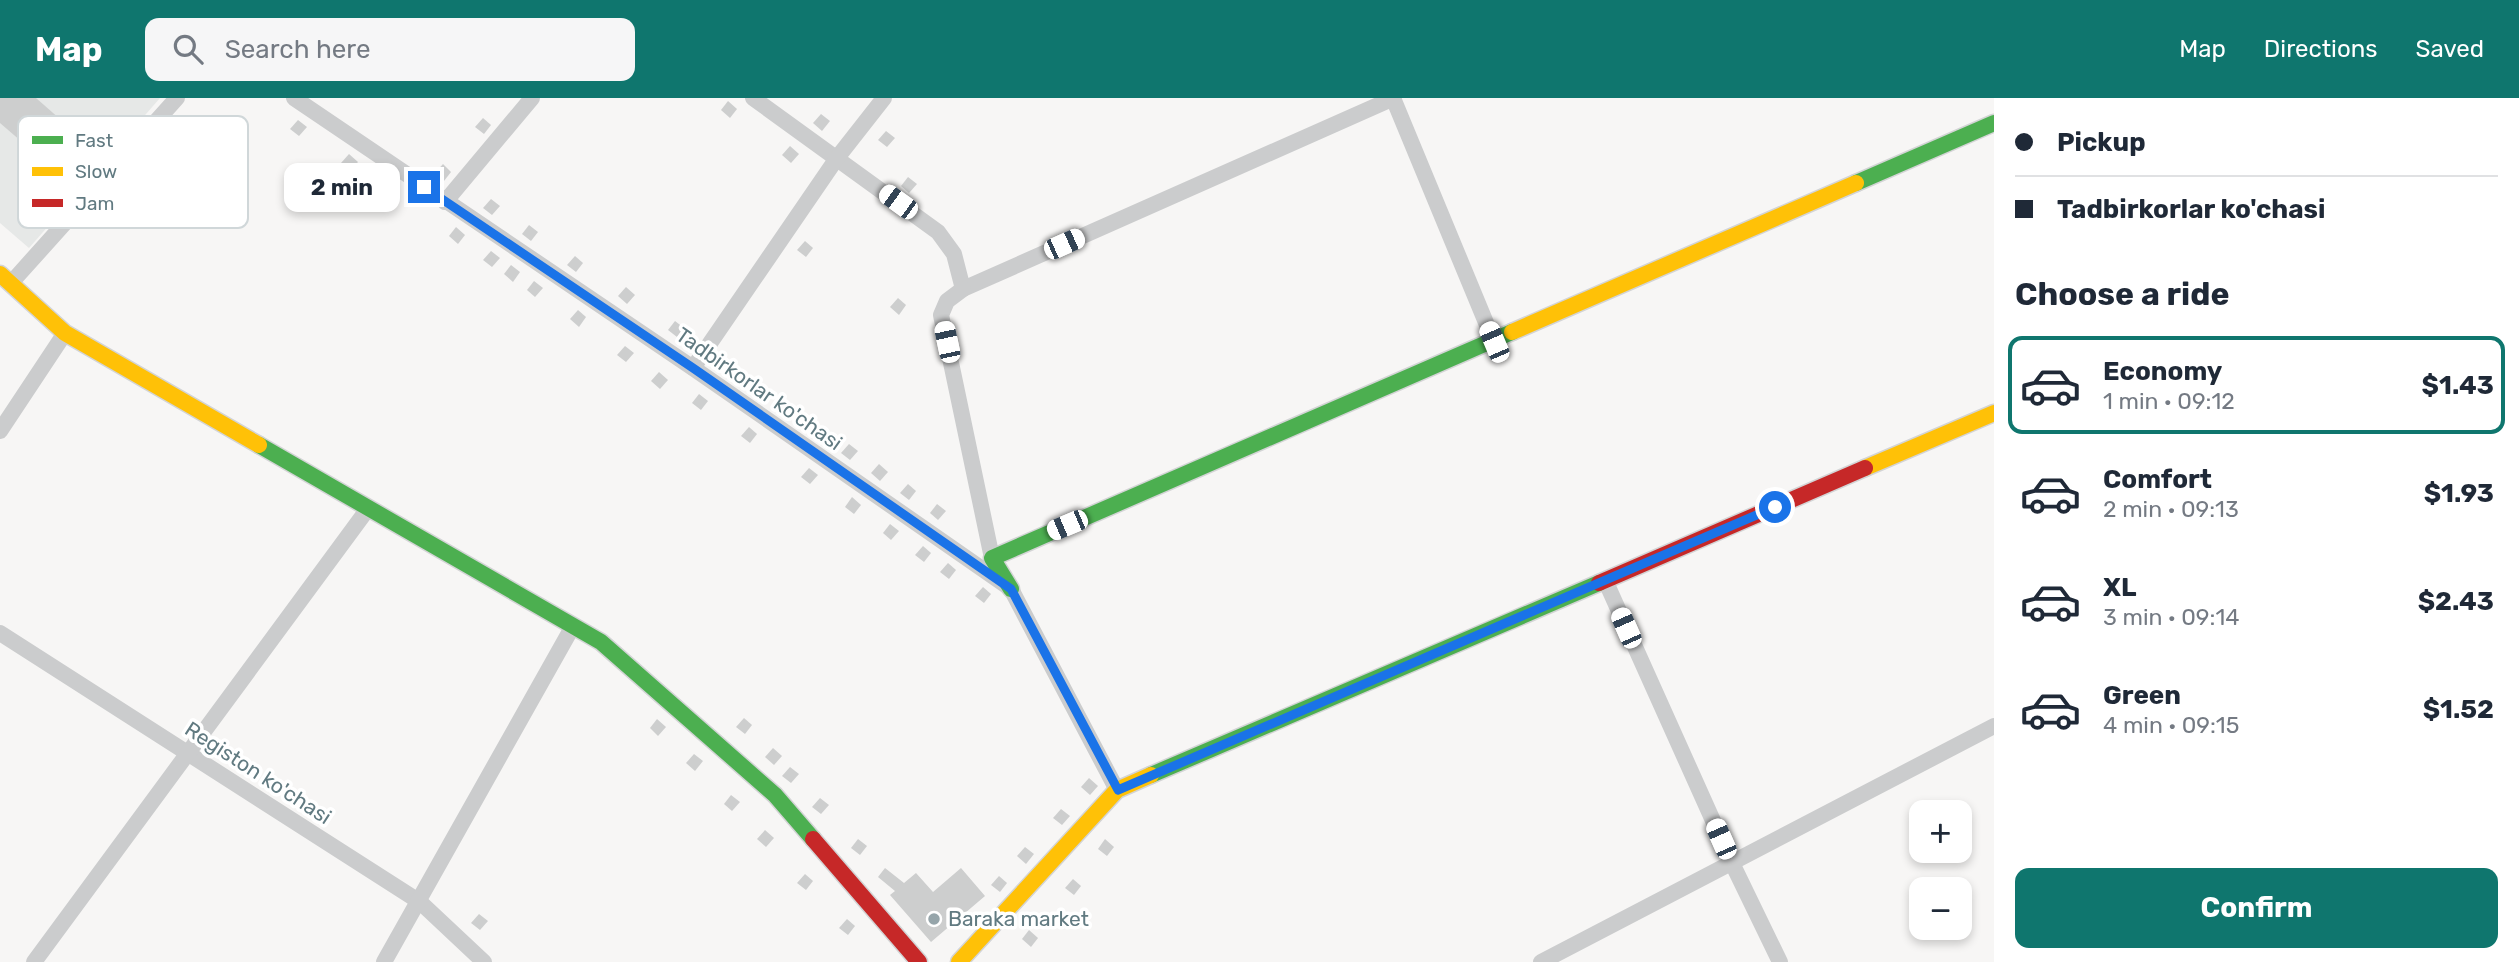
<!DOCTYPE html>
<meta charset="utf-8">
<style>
body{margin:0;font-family:Rubik,sans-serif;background:#f6f6f7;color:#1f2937;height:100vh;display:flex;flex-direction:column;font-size:26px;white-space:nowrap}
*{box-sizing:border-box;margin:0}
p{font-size:23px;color:#747a83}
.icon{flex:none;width:38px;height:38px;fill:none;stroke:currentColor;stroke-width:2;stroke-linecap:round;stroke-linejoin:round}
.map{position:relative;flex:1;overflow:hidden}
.drawer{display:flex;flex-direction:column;background:#fff;width:525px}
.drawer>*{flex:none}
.hud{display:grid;align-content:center;height:154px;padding:0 21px;background:#fff}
.controls{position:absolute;left:1909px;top:702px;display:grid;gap:14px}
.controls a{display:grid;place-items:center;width:63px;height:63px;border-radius:14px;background:#fff;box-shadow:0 4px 10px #0003;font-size:35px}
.end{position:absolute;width:32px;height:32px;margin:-16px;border:9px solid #1a73e8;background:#fff;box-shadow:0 0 0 4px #fff}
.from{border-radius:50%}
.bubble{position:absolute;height:49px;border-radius:14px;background:#fff;box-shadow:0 4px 10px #0003;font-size:23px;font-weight:700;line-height:49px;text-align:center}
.car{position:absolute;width:21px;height:42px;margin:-21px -10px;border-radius:9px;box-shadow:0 0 5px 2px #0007;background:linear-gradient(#fff 24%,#345 0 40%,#fff 0 76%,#345 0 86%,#fff 0)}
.hud b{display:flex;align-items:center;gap:24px;height:66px;font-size:26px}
.hud b+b{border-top:2px solid #e0e1e3}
.hud i{width:18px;height:18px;background:#1f2937}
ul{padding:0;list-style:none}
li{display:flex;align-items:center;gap:21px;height:98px;margin:0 14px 10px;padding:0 7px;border:4px solid transparent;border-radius:14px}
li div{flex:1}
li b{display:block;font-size:26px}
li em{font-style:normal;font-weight:700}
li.selected{border-color:#0f766e}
li>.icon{width:63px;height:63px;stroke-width:1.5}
h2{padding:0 21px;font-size:32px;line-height:84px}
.cta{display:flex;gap:14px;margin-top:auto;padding:14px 21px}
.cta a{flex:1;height:80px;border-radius:14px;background:#0f766e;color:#fff;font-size:28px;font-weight:700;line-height:80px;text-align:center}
header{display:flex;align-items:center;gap:42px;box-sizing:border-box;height:98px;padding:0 35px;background:#0f766e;color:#fff}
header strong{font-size:33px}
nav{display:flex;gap:38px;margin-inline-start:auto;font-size:24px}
.search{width:490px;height:63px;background:#f6f6f7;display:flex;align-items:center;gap:18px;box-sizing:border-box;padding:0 24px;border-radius:14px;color:#747a83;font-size:26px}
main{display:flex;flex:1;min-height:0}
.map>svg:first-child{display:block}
.built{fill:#e6e8e7}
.building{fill:#cdcece}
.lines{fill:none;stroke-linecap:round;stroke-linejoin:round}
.fast-casing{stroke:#d3d4d5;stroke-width:19}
.slow-casing{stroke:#d3d4d5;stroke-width:19}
.jam-casing{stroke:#d3d4d5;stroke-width:19}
.street{stroke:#cbcccd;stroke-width:16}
.fast{stroke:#4caf50;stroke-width:16}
.slow{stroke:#ffc107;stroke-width:16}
.jam{stroke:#c62828;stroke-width:16}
.route{stroke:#1a73e8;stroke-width:9}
.poi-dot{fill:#96a5aa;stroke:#fff;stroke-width:2.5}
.labels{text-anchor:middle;stroke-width:7;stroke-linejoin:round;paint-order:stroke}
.street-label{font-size:21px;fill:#617a81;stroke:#fff}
.poi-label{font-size:21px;fill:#617a81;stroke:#fff;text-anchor:start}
.key{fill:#fff;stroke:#d0d7d9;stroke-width:2}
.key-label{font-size:19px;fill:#617a81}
</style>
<header>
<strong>Map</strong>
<div class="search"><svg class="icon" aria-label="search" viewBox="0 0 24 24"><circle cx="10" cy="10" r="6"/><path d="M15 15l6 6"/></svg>Search here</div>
<nav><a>Map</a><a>Directions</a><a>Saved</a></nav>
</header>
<main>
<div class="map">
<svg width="1994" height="864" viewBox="0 0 1994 864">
<rect width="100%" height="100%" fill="#f7f6f5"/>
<polygon class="built" points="0,0 160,0 29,150 0,125"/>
<g class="building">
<polygon points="0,0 36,0 77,36 50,68 0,25"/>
<polygon points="728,3 737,11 730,20 721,12"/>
<polygon points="821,16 830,23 822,33 813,25"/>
<polygon points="483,20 491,27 484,36 475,29"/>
<polygon points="298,22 307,29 299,38 290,31"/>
<polygon points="886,33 895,40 887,49 878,42"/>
<polygon points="790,48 799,56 791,65 782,57"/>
<polygon points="349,56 358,64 350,73 341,65"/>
<polygon points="443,66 451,74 444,83 435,75"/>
<polygon points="908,79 917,86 909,95 901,88"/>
<polygon points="491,101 500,108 492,117 483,110"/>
<polygon points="529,127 538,134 531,143 522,136"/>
<polygon points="456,129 465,137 458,146 449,138"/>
<polygon points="805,143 813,150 806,159 797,152"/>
<polygon points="491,153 500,160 492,169 483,162"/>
<polygon points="575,158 583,165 576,174 567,167"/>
<polygon points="511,167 520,174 513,184 504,176"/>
<polygon points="534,183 543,190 535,199 527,192"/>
<polygon points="626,189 635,197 627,206 618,198"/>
<polygon points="898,200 906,207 899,217 890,209"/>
<polygon points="578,212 586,219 579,229 570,221"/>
<polygon points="675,223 684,230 677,239 668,232"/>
<polygon points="625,248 634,255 626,264 617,257"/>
<polygon points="659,274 668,282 660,291 651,283"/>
<polygon points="750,278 758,285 751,294 742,287"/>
<polygon points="699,296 708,303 701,312 692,305"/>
<polygon points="804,315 812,322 805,331 796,324"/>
<polygon points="749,329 757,336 750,345 741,338"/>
<polygon points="849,346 858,353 850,362 841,355"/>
<polygon points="879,366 888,374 880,383 871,375"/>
<polygon points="809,370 818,377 810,386 801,379"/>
<polygon points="908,386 916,393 909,402 900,395"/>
<polygon points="852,399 861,407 854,416 845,409"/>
<polygon points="937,406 946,413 938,422 930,415"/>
<polygon points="890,426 899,433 891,442 883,435"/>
<polygon points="923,448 931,455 924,464 915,457"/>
<polygon points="948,465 956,472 949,481 940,474"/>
<polygon points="983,489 991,496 984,505 975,498"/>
<polygon points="744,620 752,627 745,636 736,629"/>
<polygon points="657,621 666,629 658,638 650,630"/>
<polygon points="773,650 782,658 774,667 765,659"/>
<polygon points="694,656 703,663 695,673 686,665"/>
<polygon points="790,669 799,676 791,685 782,678"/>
<polygon points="1089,680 1098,688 1090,697 1081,689"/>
<polygon points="731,697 740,704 732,713 724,706"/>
<polygon points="820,700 829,707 821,716 812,709"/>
<polygon points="1061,711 1070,718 1062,727 1053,720"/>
<polygon points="765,732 774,740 766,749 757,741"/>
<polygon points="858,741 867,748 860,757 851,750"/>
<polygon points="1105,741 1114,749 1107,758 1098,751"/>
<polygon points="1025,749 1034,756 1026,766 1017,758"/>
<polygon points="885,770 904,785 916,775 933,794 961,770 985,798 931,844 890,797 895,793 878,779"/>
<polygon points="805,776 813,783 806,792 797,785"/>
<polygon points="999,778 1007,785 1000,794 991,787"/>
<polygon points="1073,781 1081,788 1074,797 1065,790"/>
<polygon points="479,816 488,823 480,832 471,825"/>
<polygon points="847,821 855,828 848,837 839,830"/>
<polygon points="1029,832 1038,840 1031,849 1022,841"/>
</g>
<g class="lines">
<defs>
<g id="fast">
<polyline points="1856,85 1994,25"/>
<polyline points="259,347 601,544 775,697 813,741"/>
<polyline points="1011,491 992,460 1512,234"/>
<polyline points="1151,677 1599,485"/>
</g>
<g id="slow">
<polyline points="0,176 65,235 259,347"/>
<polyline points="1512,234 1856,85"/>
<polyline points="1865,370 1994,315"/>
<polyline points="959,864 1117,692 1151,677"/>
</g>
<g id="jam">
<polyline points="1599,485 1865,370"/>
<polyline points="813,741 919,864"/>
</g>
</defs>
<use href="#fast" class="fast-casing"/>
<use href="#slow" class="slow-casing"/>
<use href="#jam" class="jam-casing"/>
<g class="street">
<polyline points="294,0 693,270 1011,491 1117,692"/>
<polyline points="753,0 938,134 954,156 963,191 1394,0"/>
<polyline points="1393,0 1494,244"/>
<polyline points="445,104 532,0"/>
<polyline points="11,185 177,0"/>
<polyline points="963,191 947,203 941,217 992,460"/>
<polyline points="693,270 837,60 884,0"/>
<polyline points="0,333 65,235"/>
<polyline points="1605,482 1732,765 1780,864"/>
<polyline points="0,535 420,804 484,864"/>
<polyline points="34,864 367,412"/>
<polyline points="384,864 573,528"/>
<polyline points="1541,864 1994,628"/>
</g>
<use href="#fast" class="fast"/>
<use href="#slow" class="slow"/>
<use href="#jam" class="jam"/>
</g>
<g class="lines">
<polyline class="route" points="424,89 693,270 1011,491 1118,692 1775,409"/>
</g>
<circle class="poi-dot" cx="934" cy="821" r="7"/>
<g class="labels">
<g class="street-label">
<text transform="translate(759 291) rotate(35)" y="7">Tadbirkorlar ko'chasi</text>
<text transform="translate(258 675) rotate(33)" y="7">Registon ko'chasi</text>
</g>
<g class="poi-label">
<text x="948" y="828">Baraka market</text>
</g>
</g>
<rect x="18" y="18" width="230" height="112" rx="10" class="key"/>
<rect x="32" y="38" width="31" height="8" fill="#4caf50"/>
<rect x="32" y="69" width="31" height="9" fill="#ffc107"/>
<rect x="32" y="101" width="31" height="8" fill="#c62828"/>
<g class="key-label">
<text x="75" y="49">Fast</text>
<text x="75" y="80">Slow</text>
<text x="75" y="112">Jam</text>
</g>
</svg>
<div class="controls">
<a>+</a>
<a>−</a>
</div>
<i class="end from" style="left:1775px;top:409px"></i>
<i class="end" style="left:424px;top:89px"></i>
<div class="bubble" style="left:284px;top:65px;width:116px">2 min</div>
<i class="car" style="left:898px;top:104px;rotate:306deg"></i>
<i class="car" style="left:1064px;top:146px;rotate:66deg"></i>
<i class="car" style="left:947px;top:244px;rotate:348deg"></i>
<i class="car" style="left:1494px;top:244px;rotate:337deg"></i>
<i class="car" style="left:1067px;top:427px;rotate:247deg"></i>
<i class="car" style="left:1626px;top:530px;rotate:336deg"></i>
<i class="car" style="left:1721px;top:741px;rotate:336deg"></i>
</div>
<section class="drawer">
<div class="hud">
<b><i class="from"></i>Pickup</b>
<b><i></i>Tadbirkorlar ko'chasi</b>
</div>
<h2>Choose a ride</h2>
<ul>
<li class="selected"><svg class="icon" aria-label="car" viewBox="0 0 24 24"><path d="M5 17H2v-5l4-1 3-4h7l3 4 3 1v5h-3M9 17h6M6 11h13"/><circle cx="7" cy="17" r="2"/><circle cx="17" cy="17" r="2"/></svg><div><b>Economy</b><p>1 min · 09:12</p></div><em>$1.43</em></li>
<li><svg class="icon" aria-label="car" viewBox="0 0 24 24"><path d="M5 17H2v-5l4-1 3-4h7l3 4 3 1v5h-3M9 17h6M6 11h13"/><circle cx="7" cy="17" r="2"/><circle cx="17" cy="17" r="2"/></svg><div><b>Comfort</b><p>2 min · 09:13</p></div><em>$1.93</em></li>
<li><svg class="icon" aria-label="car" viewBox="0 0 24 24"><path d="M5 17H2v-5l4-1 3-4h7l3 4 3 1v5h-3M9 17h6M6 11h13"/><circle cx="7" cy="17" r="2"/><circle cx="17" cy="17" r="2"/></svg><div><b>XL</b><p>3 min · 09:14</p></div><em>$2.43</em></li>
<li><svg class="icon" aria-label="car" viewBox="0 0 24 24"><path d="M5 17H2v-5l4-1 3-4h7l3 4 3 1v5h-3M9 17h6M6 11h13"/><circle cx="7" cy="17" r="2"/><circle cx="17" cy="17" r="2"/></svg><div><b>Green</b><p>4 min · 09:15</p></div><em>$1.52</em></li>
</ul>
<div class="cta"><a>Confirm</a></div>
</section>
</main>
